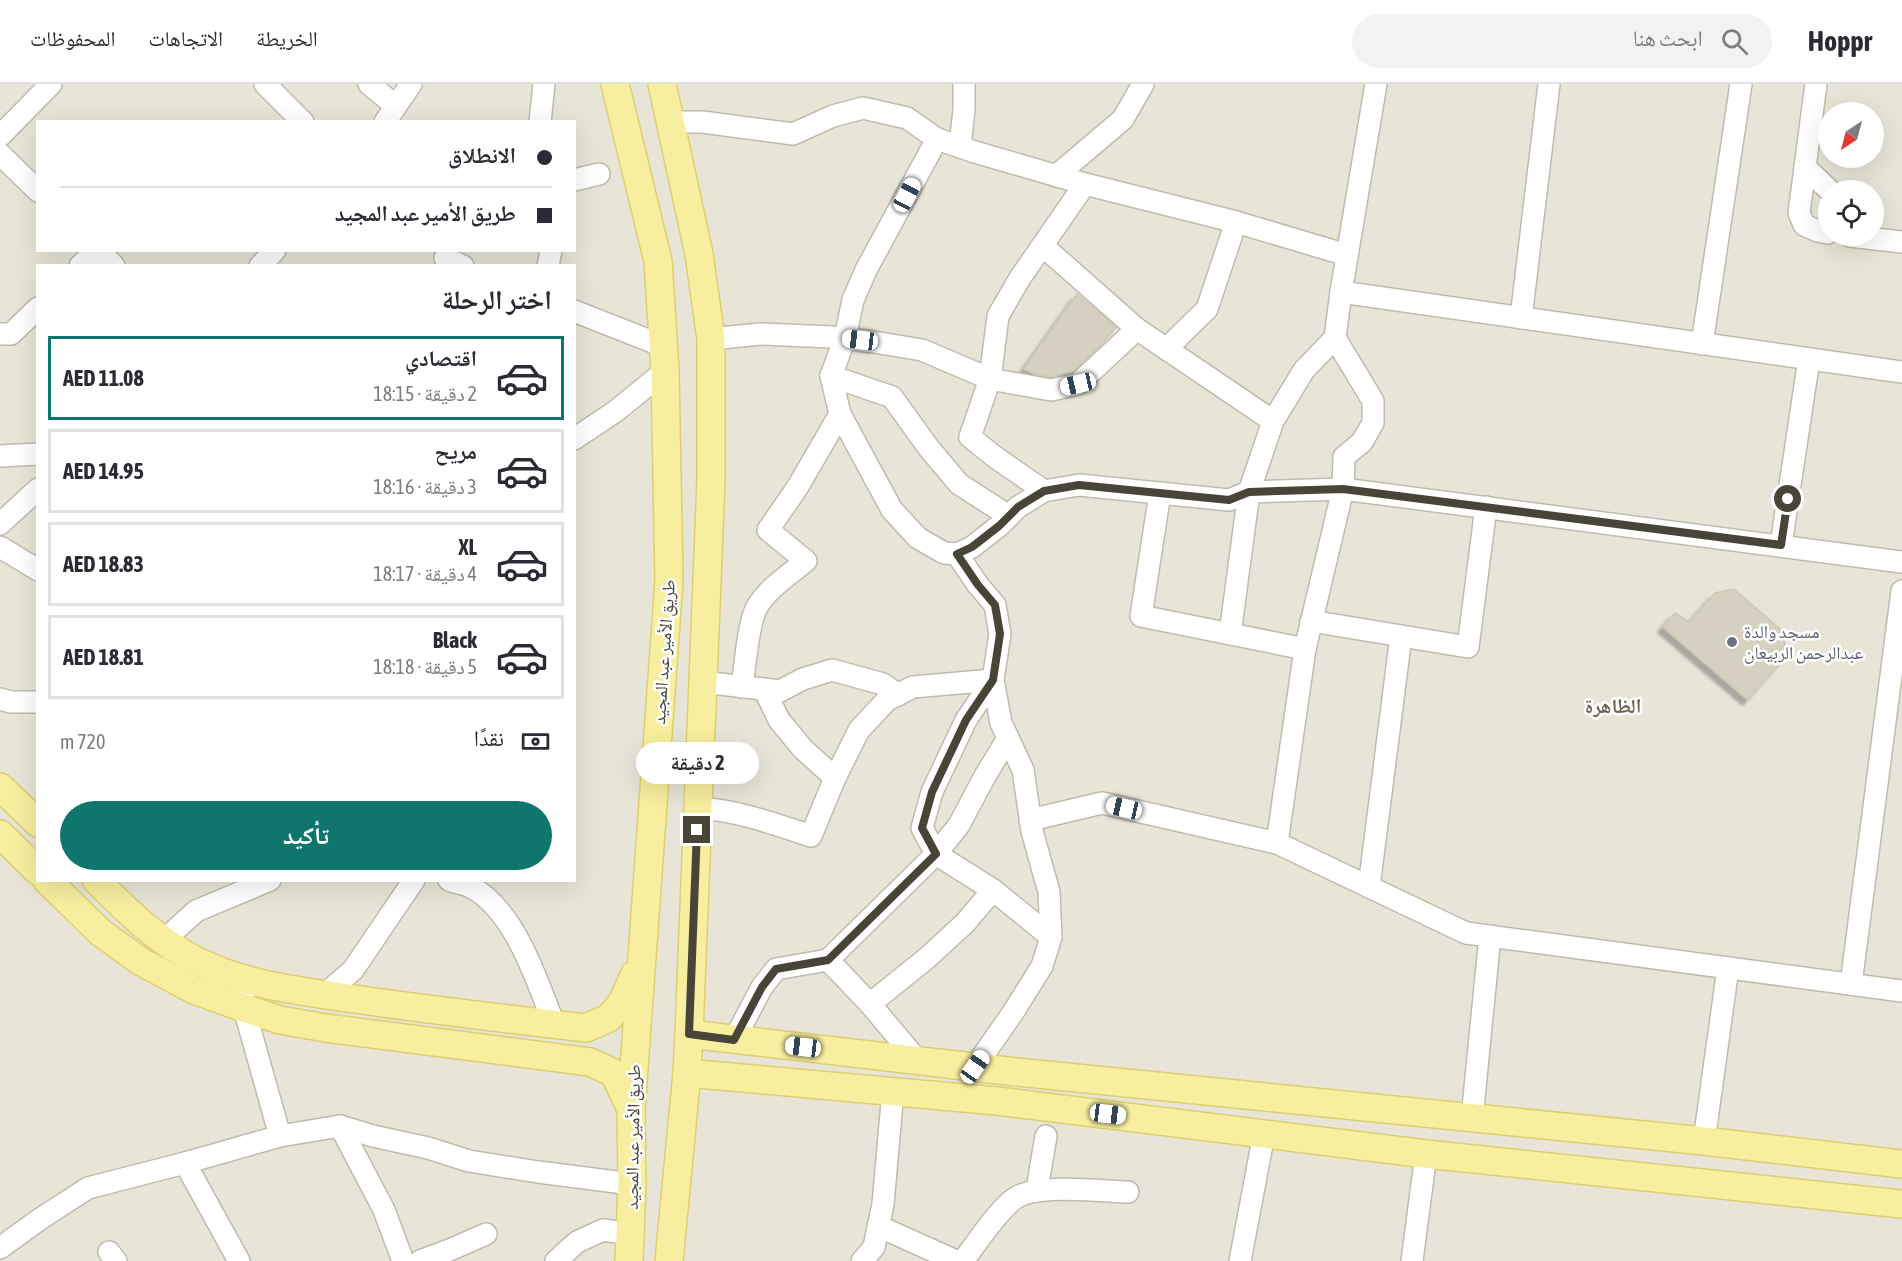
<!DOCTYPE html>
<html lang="ar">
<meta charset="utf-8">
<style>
body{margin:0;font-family:"Asap Condensed","Noto Naskh Arabic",sans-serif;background:#f2f2f3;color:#2b2b33;direction:rtl;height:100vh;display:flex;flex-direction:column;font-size:22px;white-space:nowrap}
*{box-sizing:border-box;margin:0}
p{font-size:20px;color:#7c7c81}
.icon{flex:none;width:33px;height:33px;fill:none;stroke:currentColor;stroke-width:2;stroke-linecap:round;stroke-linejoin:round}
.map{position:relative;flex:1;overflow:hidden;direction:ltr}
.sheet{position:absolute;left:36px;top:180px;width:540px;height:618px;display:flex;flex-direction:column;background:#fff;border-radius:0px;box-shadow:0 6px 24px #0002;direction:rtl}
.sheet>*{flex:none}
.guide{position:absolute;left:36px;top:36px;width:540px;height:132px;border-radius:0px;box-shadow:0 6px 24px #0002;direction:rtl;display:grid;align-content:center;height:132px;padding:0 24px;background:#fff}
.needle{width:39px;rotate:216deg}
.buttons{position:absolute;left:1818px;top:18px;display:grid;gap:12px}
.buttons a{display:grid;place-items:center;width:66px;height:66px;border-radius:50%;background:#fff;box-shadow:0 6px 24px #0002;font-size:30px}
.end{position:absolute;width:27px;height:27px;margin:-14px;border:8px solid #484438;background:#fff;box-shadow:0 0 0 3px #fff}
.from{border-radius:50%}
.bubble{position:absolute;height:42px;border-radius:21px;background:#fff;box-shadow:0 6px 24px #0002;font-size:20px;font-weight:700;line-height:42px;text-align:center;direction:rtl}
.car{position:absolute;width:18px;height:36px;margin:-18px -9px;border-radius:8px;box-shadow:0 0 4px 2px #0007;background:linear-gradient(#fff 24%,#345 0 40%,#fff 0 76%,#345 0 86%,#fff 0)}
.guide b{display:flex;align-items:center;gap:21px;height:57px;font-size:22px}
.guide b+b{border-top:2px solid #e1e1e2}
.guide i{width:15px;height:15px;background:#2b2b33}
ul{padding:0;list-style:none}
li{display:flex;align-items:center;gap:18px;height:84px;margin:0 12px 9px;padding:0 12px;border:3px solid #e1e1e2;border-radius:0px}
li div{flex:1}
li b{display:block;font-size:22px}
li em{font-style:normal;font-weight:700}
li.selected{border-color:#0f766e}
li>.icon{width:54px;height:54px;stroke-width:1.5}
h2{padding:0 24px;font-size:27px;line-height:72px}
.pay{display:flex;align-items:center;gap:15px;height:66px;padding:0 24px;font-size:22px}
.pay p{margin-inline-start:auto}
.action{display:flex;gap:12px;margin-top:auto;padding:12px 24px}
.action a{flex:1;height:69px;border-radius:36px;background:#0f766e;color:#fff;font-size:24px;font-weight:700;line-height:69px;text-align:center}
header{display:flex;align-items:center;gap:36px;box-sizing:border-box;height:84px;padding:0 30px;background:#fff;border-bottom:2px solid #e1e1e2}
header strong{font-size:28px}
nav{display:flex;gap:33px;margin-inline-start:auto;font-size:21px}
.search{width:420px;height:54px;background:#f2f2f3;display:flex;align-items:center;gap:15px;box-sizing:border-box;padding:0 21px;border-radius:33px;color:#7c7c81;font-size:22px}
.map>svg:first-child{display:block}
.residential{fill:#e8e5d8;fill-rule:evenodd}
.building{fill:#d5d0c0;stroke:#cfc9b4;stroke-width:1.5;filter:url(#shadow)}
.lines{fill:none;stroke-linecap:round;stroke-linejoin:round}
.minor-casing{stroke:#bfbcad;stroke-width:24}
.major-casing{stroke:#ddcf6f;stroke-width:30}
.minor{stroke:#fff;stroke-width:21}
.major{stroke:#f8ee9f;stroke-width:27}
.route{stroke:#484438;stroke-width:8}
.worship-dot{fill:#6b7280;stroke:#fff;stroke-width:2}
.labels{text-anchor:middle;stroke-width:5;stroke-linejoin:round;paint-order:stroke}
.worship-label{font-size:18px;fill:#5b616d;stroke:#fff;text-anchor:start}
.street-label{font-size:18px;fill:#484438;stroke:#fff}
.neighbourhood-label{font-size:20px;font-weight:bold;fill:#6a6450;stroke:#fff}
</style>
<header>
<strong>Hoppr</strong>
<div class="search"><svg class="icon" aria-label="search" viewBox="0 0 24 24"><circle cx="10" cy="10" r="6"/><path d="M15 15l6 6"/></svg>ابحث هنا</div>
<nav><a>الخريطة</a><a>الاتجاهات</a><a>المحفوظات</a></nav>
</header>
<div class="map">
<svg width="1902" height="1177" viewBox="0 0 1902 1177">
<defs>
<filter id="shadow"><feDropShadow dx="-5.5" dy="5.5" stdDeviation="1.5" flood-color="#0004"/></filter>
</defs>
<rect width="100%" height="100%" fill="#f4f3ea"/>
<path class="residential" d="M0 0H1902V1177H0ZM1828 28H1874V74H1828ZM38 38H574V166H38ZM1828 106H1874V152H1828ZM38 182H574V796H38Z"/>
<g class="building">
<polygon points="1077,210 1116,243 1100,262 1072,288 1051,293 1039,291 1024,285"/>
<polygon points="1734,505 1780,545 1788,570 1748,616 1663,543 1675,529 1689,538 1715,509"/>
</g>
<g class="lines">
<defs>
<g id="minor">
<polyline points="265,0 303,38"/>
<polyline points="369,0 396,22"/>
<polyline points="1816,0 1799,129 1804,141 1818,147 1828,149"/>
<polyline points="385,38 411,0"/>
<polyline points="540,38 544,0"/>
<polyline points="671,38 702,38 793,50 833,32 863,24 907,34 937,55 975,68 1085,100 1236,138 1347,171"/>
<polyline points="0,52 51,0"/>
<polyline points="937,55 866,186 853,216 845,254 831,292 840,330 892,426 918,454 944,469 957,470 972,463 999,442 1018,423 1044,407 1079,401 1229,416 1249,408 1343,405 1902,478"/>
<polyline points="960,63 964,25 964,0"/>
<polyline points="0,70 38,107"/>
<polyline points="1805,83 1829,106"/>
<polyline points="1056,92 1123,35 1143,0"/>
<polyline points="574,96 599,90"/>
<polyline points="1850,152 1902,158"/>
<polyline points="1043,162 1137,245 1273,337"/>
<polyline points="99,166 114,182"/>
<polyline points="445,174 463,182"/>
<polyline points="80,182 96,166"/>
<polyline points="260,182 275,166"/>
<polyline points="548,182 551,166"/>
<polyline points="1341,208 1902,288"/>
<polyline points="574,227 663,262"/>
<polyline points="1521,234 1549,0"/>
<polyline points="0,250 11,250 38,224"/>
<polyline points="711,255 760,250 832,253 874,258 922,266 990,295 1051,306 1078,300 1137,245"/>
<polyline points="1702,260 1741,0"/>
<polyline points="1166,265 1207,225 1236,138"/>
<polyline points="831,292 892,313 928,363 959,400 1009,432"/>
<polyline points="574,355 616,327 665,287"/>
<polyline points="0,372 38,370"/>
<polyline points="1044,407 995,373 970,353 990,295 998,232 1020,194 1085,100"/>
<polyline points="1160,409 1141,532 1305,565 1343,405 1344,373 1362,358 1373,339 1373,317 1335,254 1341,208 1376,0"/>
<polyline points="0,440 38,405"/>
<polyline points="1781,461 1809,275"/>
<polyline points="0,463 38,486"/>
<polyline points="957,470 978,501 995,521 1000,550 993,596 1001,639 1023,686 1032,747 1049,808 1051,853 1042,882 1014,927 975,983"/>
<polyline points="1311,537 1468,563 1486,423"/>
<polyline points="1230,550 1249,408 1273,337 1304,286 1335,254"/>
<polyline points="1305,565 1277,759 1466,849 1902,907"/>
<polyline points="993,596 966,636 932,708 922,744 936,770 993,806 1051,853"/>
<polyline points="703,598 780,607 803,595 832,586 883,600 898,611"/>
<path d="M742 603C745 583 748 539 757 523 768 504 789 491 806 477L768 446 797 404 840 330"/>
<polyline points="764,605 779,636 803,665 835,694"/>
<polyline points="0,615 11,618 38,618"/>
<path d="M698 724C737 726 774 740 811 752L835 694 859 646 887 616 913 603 993 596"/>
<polyline points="1030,736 1102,719 1277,759"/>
<path d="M449 796C456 799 465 800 471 803 515 826 537 897 554 940"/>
<polyline points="1369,803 1401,552"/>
<polyline points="163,857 196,827 270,796"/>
<polyline points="828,876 870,920 918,977"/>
<polyline points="1851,900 1902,507"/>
<polyline points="324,911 353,886 414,796"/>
<polyline points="243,913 244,924 280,1052"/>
<polyline points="870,920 927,874 965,839 993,806"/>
<polyline points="734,956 762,903 776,885 828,876 936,770 959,741 985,692 1008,654"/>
<polyline points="1472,1034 1490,852"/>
<polyline points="340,1042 384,1126 403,1177"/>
<polyline points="1704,1057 1728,884"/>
<polyline points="185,1079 239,1177"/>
<polyline points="1037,1105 1046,1052"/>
<polyline points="878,1142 956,1177"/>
<polyline points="0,1164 40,1135 88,1104 185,1079 280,1052 340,1042 373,1052 428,1064 469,1077 538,1088 632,1100"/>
<polyline points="109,1168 116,1177"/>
<polyline points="420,1177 452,1165 486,1150"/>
<polyline points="556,1177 577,1158 603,1146 631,1150"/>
<polyline points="862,1177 874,1163 883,1120 893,1007"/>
<path d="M963 1177C975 1161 1001 1122 1017 1113 1041 1100 1099 1107 1128 1108"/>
<polyline points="1240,1177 1264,1050"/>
<polyline points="1412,1177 1426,1070"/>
</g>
<g id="major">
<polyline points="615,0 658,177 665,287 669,497 631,1026 632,1100 629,1177"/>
<polyline points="662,0 699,170 711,255 711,395 689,950 687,989 669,1177"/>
<polyline points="0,703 38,739"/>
<polyline points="0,750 38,787"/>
<polyline points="47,796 100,848 140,877 194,906 244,924 280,936 326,944 590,978 614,989 630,1023"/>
<path d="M96 796C128 828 159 859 199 878 248 902 302 907 354 915 431 926 508 935 586 944L609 934 623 917 634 891"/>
<polyline points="689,950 1016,988 1704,1057 1902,1080"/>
<polyline points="687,989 997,1017 1426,1070 1902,1120"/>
</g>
</defs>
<use href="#minor" class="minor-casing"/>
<use href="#major" class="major-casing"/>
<use href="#minor" class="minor"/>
<use href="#major" class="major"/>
</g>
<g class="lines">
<polyline class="route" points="697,746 689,950 734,956 762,903 776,885 828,876 936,770 922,744 932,708 966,636 993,596 1000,550 995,521 978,501 957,470 972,463 999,442 1018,423 1044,407 1079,401 1229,416 1249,408 1343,405 1781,461 1788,415"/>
</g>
<circle class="worship-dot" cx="1732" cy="558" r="6"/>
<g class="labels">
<g class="worship-label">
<text x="1744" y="554">مسجد والدة<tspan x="1744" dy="21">عبدالرحمن الربيعان</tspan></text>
</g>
<g class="street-label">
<text transform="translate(664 568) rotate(-86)" y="6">طريق الأمير عبد المجيد</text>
<text transform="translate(633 1053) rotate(-89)" y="6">طريق الأمير عبد المجيد</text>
</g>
<g class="neighbourhood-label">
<text x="1613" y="629">الظاهرة</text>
</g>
</g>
</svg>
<div class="buttons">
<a><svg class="needle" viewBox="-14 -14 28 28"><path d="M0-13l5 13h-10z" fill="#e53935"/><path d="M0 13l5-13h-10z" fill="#7c7c81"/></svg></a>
<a><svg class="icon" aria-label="locate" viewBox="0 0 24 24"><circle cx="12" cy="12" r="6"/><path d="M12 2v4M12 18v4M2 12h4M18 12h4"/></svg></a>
</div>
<i class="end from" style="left:1788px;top:415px"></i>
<i class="end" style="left:697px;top:746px"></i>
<div class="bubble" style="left:636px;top:658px;width:123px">2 دقيقة</div>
<i class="car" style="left:907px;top:111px;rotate:28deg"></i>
<i class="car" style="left:860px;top:256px;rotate:277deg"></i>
<i class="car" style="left:1078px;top:300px;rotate:257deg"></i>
<i class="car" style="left:1124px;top:724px;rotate:283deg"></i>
<i class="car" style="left:803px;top:963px;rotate:277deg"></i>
<i class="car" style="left:975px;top:983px;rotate:35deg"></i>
<i class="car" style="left:1108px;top:1030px;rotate:97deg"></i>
<div class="guide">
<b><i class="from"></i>الانطلاق</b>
<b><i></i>طريق الأمير عبد المجيد</b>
</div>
<section class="sheet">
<h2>اختر الرحلة</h2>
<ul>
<li class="selected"><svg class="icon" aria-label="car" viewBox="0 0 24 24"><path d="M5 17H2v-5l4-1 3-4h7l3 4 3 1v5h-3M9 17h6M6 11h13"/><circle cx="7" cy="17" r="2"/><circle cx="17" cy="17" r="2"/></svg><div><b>اقتصادي</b><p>2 دقيقة · 18:15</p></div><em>AED 11.08</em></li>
<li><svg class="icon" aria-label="car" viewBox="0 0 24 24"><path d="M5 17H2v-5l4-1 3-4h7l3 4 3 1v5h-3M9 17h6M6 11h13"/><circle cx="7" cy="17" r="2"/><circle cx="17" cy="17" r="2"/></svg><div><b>مريح</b><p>3 دقيقة · 18:16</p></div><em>AED 14.95</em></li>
<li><svg class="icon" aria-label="car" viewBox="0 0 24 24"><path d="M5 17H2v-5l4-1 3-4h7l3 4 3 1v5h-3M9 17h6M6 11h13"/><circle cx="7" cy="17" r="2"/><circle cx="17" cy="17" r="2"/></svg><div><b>XL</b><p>4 دقيقة · 18:17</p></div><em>AED 18.83</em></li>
<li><svg class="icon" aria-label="car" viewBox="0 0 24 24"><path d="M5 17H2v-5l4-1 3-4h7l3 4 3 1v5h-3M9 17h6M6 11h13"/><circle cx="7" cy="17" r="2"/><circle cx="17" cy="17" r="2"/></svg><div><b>Black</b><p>5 دقيقة · 18:18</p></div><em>AED 18.81</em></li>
</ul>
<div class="pay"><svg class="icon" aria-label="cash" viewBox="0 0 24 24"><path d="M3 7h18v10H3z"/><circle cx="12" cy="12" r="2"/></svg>نقدًا<p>720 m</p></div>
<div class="action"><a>تأكيد</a></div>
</section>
</div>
